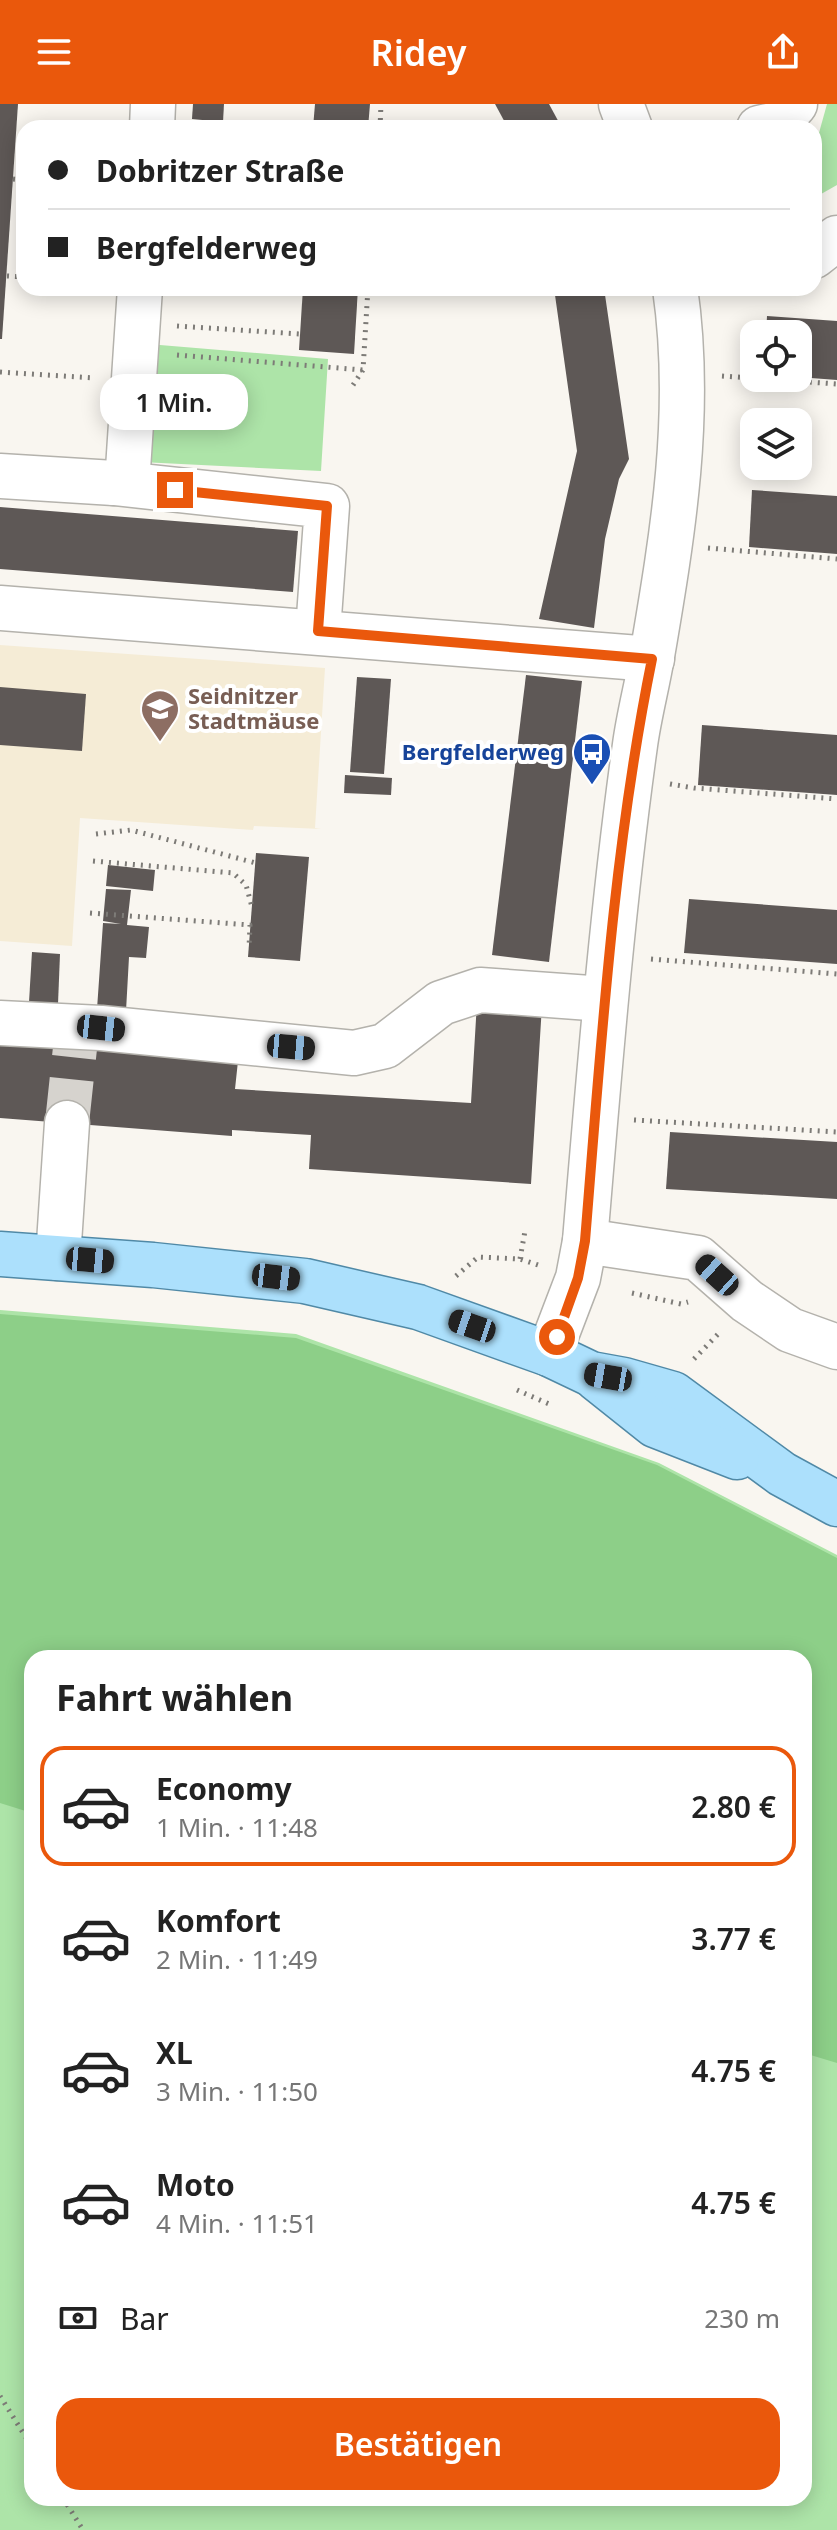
<!DOCTYPE html>
<html lang="de">
<meta charset="utf-8">
<style>
body{margin:0;font-family:"Noto Sans",sans-serif;background:#f2f2f2;color:#222;height:100vh;display:flex;flex-direction:column;font-size:30px;white-space:nowrap}
*{box-sizing:border-box;margin:0}
p{font-size:26px;color:#767676}
.icon{flex:none;width:44px;height:44px;fill:none;stroke:currentColor;stroke-width:2;stroke-linecap:round;stroke-linejoin:round}
.map{position:relative;flex:1;overflow:hidden}
.sheet{position:absolute;left:24px;top:1546px;width:788px;height:856px;display:flex;flex-direction:column;background:#fff;border-radius:24px;box-shadow:0 4px 20px #0003}
.sheet>*{flex:none}
.guide{position:absolute;left:16px;top:16px;width:806px;height:176px;border-radius:24px;box-shadow:0 4px 20px #0003;display:grid;align-content:center;height:176px;padding:0 32px;background:#fff}
.fabs{position:absolute;left:740px;top:216px;display:grid;gap:16px}
.fabs a{display:grid;place-items:center;width:72px;height:72px;border-radius:16px;background:#fff;box-shadow:0 4px 20px #0003;font-size:40px}
.end{position:absolute;width:36px;height:36px;margin:-18px;border:10px solid #ea580c;background:#fff;box-shadow:0 0 0 4px #fff}
.from{border-radius:50%}
.bubble{position:absolute;height:56px;border-radius:24px;background:#fff;box-shadow:0 4px 20px #0003;font-size:26px;font-weight:600;line-height:56px;text-align:center}
.car{position:absolute;width:24px;height:48px;margin:-24px -12px;border-radius:10px;box-shadow:0 0 6px 2px #0007;background:linear-gradient(#222 24%,#8ab4d8 0 40%,#222 0 76%,#8ab4d8 0 86%,#222 0)}
.guide b{display:flex;align-items:center;gap:28px;height:76px;font-size:30px}
.guide b+b{border-top:2px solid #e0e0e0}
.guide i{width:20px;height:20px;background:#222}
ul{padding:0;list-style:none}
li{display:flex;align-items:center;gap:24px;height:120px;margin:0 16px 12px;padding:0 16px;border:4px solid transparent;border-radius:24px}
li div{flex:1}
li b{display:block;font-size:30px}
li em{font-style:normal;font-weight:600}
li.current{border-color:#ea580c}
li>.icon{width:72px;height:72px;stroke-width:1.5}
h2{padding:0 32px;font-size:36px;line-height:96px}
.pay{display:flex;align-items:center;gap:20px;height:88px;padding:0 32px;font-size:30px}
.pay p{margin-inline-start:auto}
.action{display:flex;gap:16px;margin-top:auto;padding:16px 32px}
.action a{flex:1;height:92px;border-radius:24px;background:#ea580c;color:#fff;font-size:32px;font-weight:600;line-height:92px;text-align:center}
header{display:flex;justify-content:space-between;align-items:center;height:104px;padding:0 32px;background:#ea580c;color:#fff;font-size:36px;font-weight:600}
.map>svg:first-child{display:block}
.education{fill:#f5ecd6}
.green{fill:#ade4a8;fill-rule:evenodd}
.forest{fill:#8dcf88}
.building{fill:#5e5856}
.lines{fill:none;stroke-linecap:round;stroke-linejoin:round}
.minor-tunnel{stroke:#d6d3ce;stroke-width:44;stroke-dasharray:44 22;stroke-linecap:butt}
.minor-casing{stroke:#b4b2ac;stroke-width:47}
.major-casing{stroke:#5089a6;stroke-width:47}
.path{stroke:#7d7b77;stroke-width:5;stroke-dasharray:2 6;stroke-linecap:butt}
.minor{stroke:#fff;stroke-width:44}
.major{stroke:#ace0fc;stroke-width:44}
.route{stroke:#ea580c;stroke-width:10}
.labels{text-anchor:middle;stroke-width:8;stroke-linejoin:round;paint-order:stroke}
.education-label{font-size:22px;font-weight:bold;fill:#785e54;stroke:#fff;text-anchor:start}
.transit-label{font-size:22px;font-weight:bold;fill:#164399;stroke:#fff;text-anchor:end}
</style>
<header><svg class="icon" aria-label="menu" viewBox="0 0 24 24"><path d="M4 6h16M4 12h16M4 18h16"/></svg>Ridey<svg class="icon" aria-label="share" viewBox="0 0 24 24"><path d="M12 15V3M7 8l5-5 5 5M5 13v7h14v-7"/></svg></header>
<div class="map">
<svg width="837" height="2426" viewBox="0 0 837 2426">
<rect width="100%" height="100%" fill="#f9f6f0"/>
<polygon class="education" points="0,541 325,564 315,724 321,725 254,722 253,726 80,714 72,842 0,837"/>
<g class="green">
<polygon points="827,0 837,0 837,81 814,94 814,47"/>
<polygon points="148,240 328,255 321,367 141,358"/>
<path d="M0 1206 296 1230 659 1359 837 1451V2426H0ZM32 1554H804V2394H32Z"/>
</g>
<polygon class="forest" points="0,1210 296,1234 657,1361 837,1454 837,1959 804,1949 804,1554 32,1554 32,1709 0,1699"/>
<g class="building">
<polygon points="0,0 18,0 2,235 0,235"/>
<polygon points="193,0 224,0 223,18 192,15"/>
<polygon points="315,0 370,0 368,24 313,24"/>
<polygon points="495,0 549,0 562,24 508,24"/>
<polygon points="303,184 358,184 354,250 299,246"/>
<polygon points="554,184 604,184 629,355 619,375 605,435 594,524 539,515 577,347"/>
<polygon points="767,212 837,217 837,276 798,273 798,230 766,230"/>
<polygon points="752,386 837,392 837,450 749,443"/>
<polygon points="0,403 298,427 293,488 0,465"/>
<polygon points="526,571 582,577 549,858 492,851"/>
<polygon points="357,573 391,575 384,670 350,668"/>
<polygon points="0,583 86,590 82,647 0,641"/>
<polygon points="702,621 837,631 837,691 698,681"/>
<polygon points="345,671 392,674 391,691 344,689"/>
<polygon points="256,749 309,753 300,857 248,853"/>
<polygon points="108,761 155,766 153,787 106,782"/>
<polygon points="106,785 131,786 127,821 149,823 146,854 129,853 126,907 97,905 103,819 121,820 103,817"/>
<polygon points="689,795 837,806 837,860 684,849"/>
<polygon points="32,848 60,850 58,900 29,898"/>
<polygon points="477,898 542,901 531,1080 309,1065 311,1031 232,1026 232,1032 0,1014 0,938 238,957 235,985 471,999"/>
<polygon points="670,1028 837,1038 837,1095 666,1085"/>
</g>
<g class="lines">
<polyline class="minor-tunnel" points="67,1019 75,944"/>
<defs>
<g id="minor">
<polyline points="621,0 630,24"/>
<polyline points="152,24 153,0"/>
<polyline points="759,24 777,20 795,0"/>
<polyline points="814,152 837,134"/>
<polyline points="0,372 114,379 327,402 318,527"/>
<polyline points="114,379 123,373 128,365 140,184"/>
<polyline points="0,504 652,555"/>
<polyline points="0,919 101,924 354,949 385,942 441,899 480,886 604,895"/>
<polyline points="585,1137 698,1154 747,1197 790,1226 837,1243"/>
<polyline points="58,1154 67,1019"/>
<path d="M549 1250 578 1174 585 1137C599 971 612 806 635 641 639 611 647 582 652 552 673 429 693 308 675 184"/>
</g>
<g id="major">
<polyline points="0,1150 153,1161 305,1177 418,1203 549,1250 591,1270 624,1276 673,1290 782,1370 837,1400"/>
<polyline points="596,1274 655,1321 737,1353"/>
</g>
</defs>
<use href="#minor" class="minor-casing"/>
<use href="#major" class="major-casing"/>
<g class="path">
<polyline points="193,21 240,24"/>
<polyline points="380,24 381,0"/>
<polyline points="13,75 24,76"/>
<polyline points="7,172 24,173"/>
<polyline points="177,222 300,230"/>
<polyline points="177,251 363,266"/>
<polyline points="0,268 95,274"/>
<polyline points="722,272 837,280"/>
<polyline points="353,281 363,266 368,184"/>
<polyline points="708,444 837,455"/>
<polyline points="670,680 694,684 837,695"/>
<polyline points="96,730 131,726 256,759"/>
<polyline points="93,757 233,769 246,781 252,803"/>
<polyline points="90,809 250,821 249,844"/>
<polyline points="651,855 837,870"/>
<polyline points="634,1016 837,1028"/>
<polyline points="520,1155 525,1127"/>
<polyline points="456,1172 478,1153 520,1155 538,1161"/>
<polyline points="632,1189 681,1200 688,1198"/>
<polyline points="694,1255 720,1228"/>
<polyline points="517,1286 549,1300"/>
<polyline points="0,2292 32,2343"/>
<polyline points="63,2394 83,2426"/>
</g>
<use href="#minor" class="minor"/>
<use href="#major" class="major"/>
</g>
<g class="lines">
<path class="route" d="M175 386 327 402 318 527 652 555C613 747 601 942 585 1137L578 1174 557 1233"/>
</g>
<defs>
<symbol id="school-pin" viewBox="-11 -11 22 30"><path d="M0 17L-7.5 6A9.5 9.5 0 1 1 7.5 6Z" fill="#8d6e63" stroke="#fff"/><path d="M0-5L7-2L0 1L-7-2ZM-4 1L0 2.5L4 1V4Q0 6-4 4Z" fill="#fff"/></symbol>
<symbol id="bus-pin" viewBox="-11 -11 22 30"><path d="M0 17L-7.5 6A9.5 9.5 0 1 1 7.5 6Z" fill="#1a4fb4" stroke="#fff"/><path d="M-5-6H5V4H4V6H2V4H-2V6H-4V4H-5ZM-3.5-4V0h7V-4ZM-3.5 1.2v1.5H-2V1.2ZM2 1.2v1.5H3.5V1.2Z" fill="#fff"/></symbol>
</defs>
<g fill-rule="evenodd">
<use href="#school-pin" x="138" y="583" width="44" height="60"/>
<use href="#bus-pin" x="570" y="626" width="44" height="60"/>
</g>
<g class="labels">
<g class="education-label">
<text x="188" y="600">Seidnitzer<tspan x="188" dy="25">Stadtmäuse</tspan></text>
</g>
<g class="transit-label">
<text x="564" y="656">Bergfelderweg</text>
</g>
</g>
</svg>
<div class="fabs">
<a><svg class="icon" aria-label="locate" viewBox="0 0 24 24"><circle cx="12" cy="12" r="6"/><path d="M12 2v4M12 18v4M2 12h4M18 12h4"/></svg></a>
<a><svg class="icon" aria-label="layers" viewBox="0 0 24 24"><path d="M12 4l9 5-9 5-9-5zM3 14l9 5 9-5"/></svg></a>
</div>
<i class="end from" style="left:557px;top:1233px"></i>
<i class="end" style="left:175px;top:386px"></i>
<div class="bubble" style="left:100px;top:270px;width:148px">1 Min.</div>
<i class="car" style="left:101px;top:924px;rotate:96deg"></i>
<i class="car" style="left:291px;top:943px;rotate:95deg"></i>
<i class="car" style="left:90px;top:1156px;rotate:95deg"></i>
<i class="car" style="left:717px;top:1171px;rotate:312deg"></i>
<i class="car" style="left:276px;top:1173px;rotate:97deg"></i>
<i class="car" style="left:472px;top:1222px;rotate:289deg"></i>
<i class="car" style="left:608px;top:1273px;rotate:280deg"></i>
<div class="guide">
<b><i class="from"></i>Dobritzer Straße</b>
<b><i></i>Bergfelderweg</b>
</div>
<section class="sheet">
<h2>Fahrt wählen</h2>
<ul>
<li class="current"><svg class="icon" aria-label="car" viewBox="0 0 24 24"><path d="M5 17H2v-5l4-1 3-4h7l3 4 3 1v5h-3M9 17h6M6 11h13"/><circle cx="7" cy="17" r="2"/><circle cx="17" cy="17" r="2"/></svg><div><b>Economy</b><p>1 Min. · 11:48</p></div><em>2.80 €</em></li>
<li><svg class="icon" aria-label="car" viewBox="0 0 24 24"><path d="M5 17H2v-5l4-1 3-4h7l3 4 3 1v5h-3M9 17h6M6 11h13"/><circle cx="7" cy="17" r="2"/><circle cx="17" cy="17" r="2"/></svg><div><b>Komfort</b><p>2 Min. · 11:49</p></div><em>3.77 €</em></li>
<li><svg class="icon" aria-label="car" viewBox="0 0 24 24"><path d="M5 17H2v-5l4-1 3-4h7l3 4 3 1v5h-3M9 17h6M6 11h13"/><circle cx="7" cy="17" r="2"/><circle cx="17" cy="17" r="2"/></svg><div><b>XL</b><p>3 Min. · 11:50</p></div><em>4.75 €</em></li>
<li><svg class="icon" aria-label="car" viewBox="0 0 24 24"><path d="M5 17H2v-5l4-1 3-4h7l3 4 3 1v5h-3M9 17h6M6 11h13"/><circle cx="7" cy="17" r="2"/><circle cx="17" cy="17" r="2"/></svg><div><b>Moto</b><p>4 Min. · 11:51</p></div><em>4.75 €</em></li>
</ul>
<div class="pay"><svg class="icon" aria-label="cash" viewBox="0 0 24 24"><path d="M3 7h18v10H3z"/><circle cx="12" cy="12" r="2"/></svg>Bar<p>230 m</p></div>
<div class="action"><a>Bestätigen</a></div>
</section>
</div>
